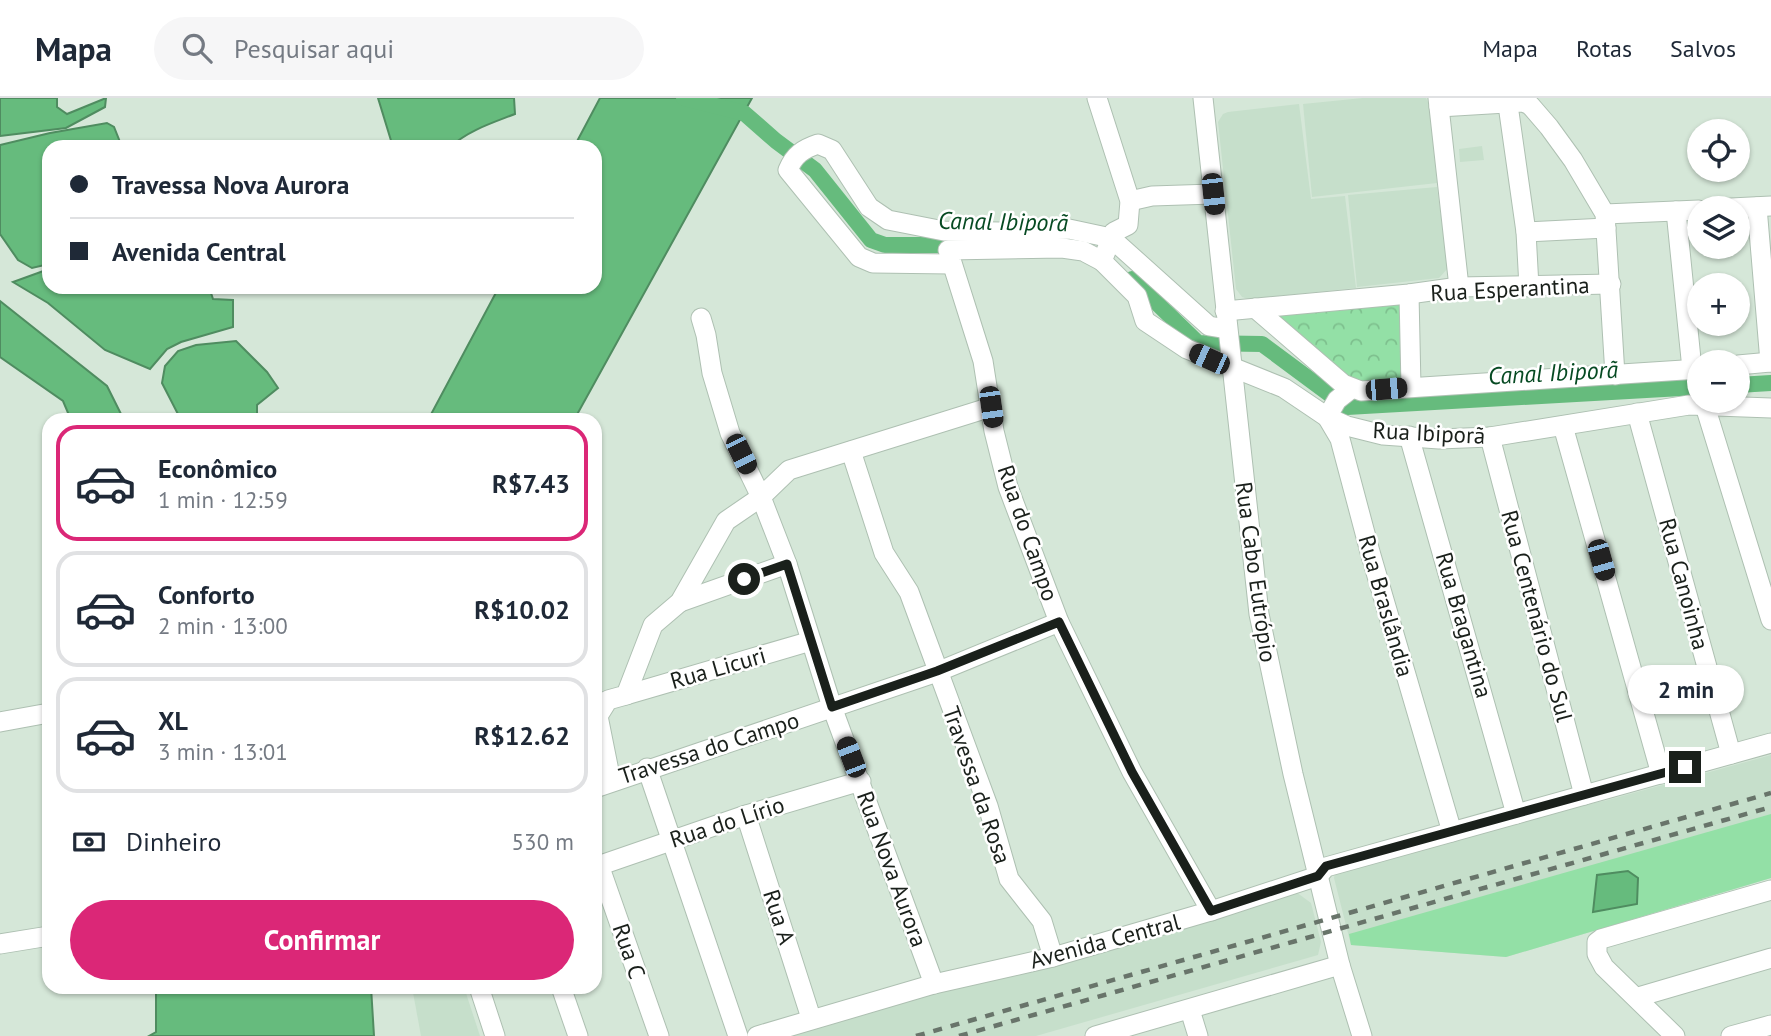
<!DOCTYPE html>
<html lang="pt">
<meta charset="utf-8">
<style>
body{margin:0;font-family:"PT Sans",sans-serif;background:#f6f6f7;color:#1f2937;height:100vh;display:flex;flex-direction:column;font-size:26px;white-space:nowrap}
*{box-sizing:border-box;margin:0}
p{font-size:23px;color:#747a83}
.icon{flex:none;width:38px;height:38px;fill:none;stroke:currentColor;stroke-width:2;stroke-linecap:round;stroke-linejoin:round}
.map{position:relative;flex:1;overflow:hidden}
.sheet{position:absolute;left:42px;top:315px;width:560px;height:581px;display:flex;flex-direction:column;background:#fff;border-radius:21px;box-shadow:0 2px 5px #0004}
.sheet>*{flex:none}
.top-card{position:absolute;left:42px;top:42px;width:560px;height:154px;border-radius:21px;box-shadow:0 2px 5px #0004;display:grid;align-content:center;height:154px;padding:0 28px;background:#fff}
.controls{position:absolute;left:1687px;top:21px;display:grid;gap:14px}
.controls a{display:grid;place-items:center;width:63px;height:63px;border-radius:50%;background:#fff;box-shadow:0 2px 5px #0004;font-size:35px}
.end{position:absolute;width:32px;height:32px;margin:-16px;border:9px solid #1a201b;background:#fff;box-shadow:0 0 0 4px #fff}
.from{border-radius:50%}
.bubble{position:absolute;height:49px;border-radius:24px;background:#fff;box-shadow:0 2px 5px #0004;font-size:23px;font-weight:600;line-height:49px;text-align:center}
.car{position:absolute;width:21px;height:42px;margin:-21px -10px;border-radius:9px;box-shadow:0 0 5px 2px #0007;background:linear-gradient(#222 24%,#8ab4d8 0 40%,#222 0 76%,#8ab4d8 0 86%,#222 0)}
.top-card b{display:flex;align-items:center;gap:24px;height:66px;font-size:26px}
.top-card b+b{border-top:2px solid #e0e1e3}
.top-card i{width:18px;height:18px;background:#1f2937}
ul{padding:12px 0 0;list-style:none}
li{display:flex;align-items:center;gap:21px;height:116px;margin:0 14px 10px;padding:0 14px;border:4px solid #e0e1e3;border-radius:21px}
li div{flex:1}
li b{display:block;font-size:26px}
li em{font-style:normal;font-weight:600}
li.current{border-color:#db2777}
li>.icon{width:63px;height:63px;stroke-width:1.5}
.pay{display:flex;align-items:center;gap:18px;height:77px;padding:0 28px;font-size:26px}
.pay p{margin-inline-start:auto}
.cta{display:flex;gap:14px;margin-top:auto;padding:14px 28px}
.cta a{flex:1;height:80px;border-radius:42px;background:#db2777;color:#fff;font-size:28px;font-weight:600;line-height:80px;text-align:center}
header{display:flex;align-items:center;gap:42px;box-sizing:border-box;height:98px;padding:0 35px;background:#fff;border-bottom:2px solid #e0e1e3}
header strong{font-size:33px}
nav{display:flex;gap:38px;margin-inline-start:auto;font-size:24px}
.search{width:490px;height:63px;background:#f6f6f7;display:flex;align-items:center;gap:18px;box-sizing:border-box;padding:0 24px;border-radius:38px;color:#747a83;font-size:26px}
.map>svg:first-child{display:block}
.built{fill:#c6dfcb}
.grass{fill:#93e0a6}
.park{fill:url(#park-crowns)}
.water{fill:#66bb7d;stroke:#4f8c60;stroke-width:2}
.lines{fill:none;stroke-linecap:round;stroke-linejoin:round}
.canal{stroke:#66bb7d;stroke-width:16}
.minor-casing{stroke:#aec0b2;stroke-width:21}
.minor{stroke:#fff;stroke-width:19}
.rail{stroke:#68746a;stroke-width:4.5;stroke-dasharray:9 9;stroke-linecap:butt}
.route{stroke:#1a201b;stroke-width:9}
.labels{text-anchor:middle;stroke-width:5;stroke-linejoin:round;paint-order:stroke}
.street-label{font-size:23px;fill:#1a201b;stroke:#fff}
.water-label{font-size:24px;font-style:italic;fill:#064a22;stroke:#fff}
</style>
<header>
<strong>Mapa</strong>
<div class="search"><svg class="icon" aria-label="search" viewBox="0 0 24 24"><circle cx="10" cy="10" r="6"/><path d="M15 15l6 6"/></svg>Pesquisar aqui</div>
<nav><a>Mapa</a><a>Rotas</a><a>Salvos</a></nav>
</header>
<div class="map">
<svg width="1771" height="938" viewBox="0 0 1771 938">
<defs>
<pattern id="park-crowns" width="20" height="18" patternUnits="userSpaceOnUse" patternTransform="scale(1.75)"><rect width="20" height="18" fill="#93e0a6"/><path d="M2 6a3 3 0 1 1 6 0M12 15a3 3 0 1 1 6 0" fill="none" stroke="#7ec08e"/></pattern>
</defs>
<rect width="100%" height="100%" fill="#d5e7d8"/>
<g class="built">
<polygon points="1363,0 1426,0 1430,8 1437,85 1312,99 1303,6"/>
<polygon points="1299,6 1311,101 1345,98 1356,190 1248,201 1242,199 1236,191 1218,24 1223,16 1228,14"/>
<polygon points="1482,48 1484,62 1460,64 1459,51"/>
<polygon points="1437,89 1448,170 1439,180 1357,189 1348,97"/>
<polygon points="1771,657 1771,780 1506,859 1351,847 1334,780 1336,770 1471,732 1608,702"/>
<polygon points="1292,791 1311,805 1321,844 1318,857 1036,938 779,938"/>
<polygon points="412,889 464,889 480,938 421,938"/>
</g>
<polygon class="grass" points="1771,716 1771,780 1506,859 1351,847 1349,836"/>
<polygon class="park" points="1404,195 1409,295 1356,291 1264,210"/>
<g class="water">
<polygon points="0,0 57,0 57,9 67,16 106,0 105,9 66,30 0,38"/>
<path d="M378 0H514L515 16C492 25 469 32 450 49H393Z"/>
<polygon points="600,0 752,0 574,322 428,322 499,189 595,189 595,49 574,49"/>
<polygon points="107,25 114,29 122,49 49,49 49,166 32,170 18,162 0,136 0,47 50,35"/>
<polygon points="49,171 49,189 209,189 213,201 233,202 233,229 181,244 167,251 150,271 105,252 48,205 13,184"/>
<polygon points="0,203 107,288 124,322 71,322 63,303 0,259"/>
<polygon points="236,243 267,274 278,290 257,307 257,322 181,322 162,285 165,268 178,253 196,247"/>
<polygon points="1628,773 1638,780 1637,806 1593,814 1597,777"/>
<polygon points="156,889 371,889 374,938 149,938 156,934"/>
</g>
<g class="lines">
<g class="canal">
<polyline points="684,0 744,15 776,43 815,72 871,142 885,147 961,147"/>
<polyline points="1132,181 1198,245 1262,246 1347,309 1699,289"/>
<polyline points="1738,287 1771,285"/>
</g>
<defs>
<g id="minor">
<polyline points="1097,0 1130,103 1128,127 1114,134 1102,163 1137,198 1145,223 1187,251 1284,290 1327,319 1347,328 1383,337 1439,341 1490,339 1689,307 1771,310"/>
<polyline points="1203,0 1259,516 1293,676 1340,867 1362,938"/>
<polyline points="1438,0 1459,189"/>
<polyline points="1507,0 1526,134 1529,189"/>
<polyline points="1439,9 1523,4 1530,7 1549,29 1573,62 1605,116 1615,277"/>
<polyline points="1130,103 1152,98 1213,96"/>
<polyline points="1757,109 1770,264"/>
<polyline points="1731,110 1771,108"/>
<polyline points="1676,113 1692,271"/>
<polyline points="1605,116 1699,112"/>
<polyline points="1526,134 1606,130"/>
<polyline points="1102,163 1083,153 1062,150 948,152 983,263 994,333 1008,389 1059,524 1132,674 1211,813"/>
<path d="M951 166 873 165 859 159 788 72C794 57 803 51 818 46L832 52 869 109 888 122 944 133 1000 134 1069 131 1111 140 1209 228 1227 231"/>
<polyline points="1409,196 1411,289"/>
<polyline points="1255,210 1343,286 1361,293 1699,271"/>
<polyline points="1225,213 1409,196 1459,189 1611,186"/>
<polyline points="701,220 706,237 712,275 730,335 761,399 787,466 832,609 934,886"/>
<polyline points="1738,267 1771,264"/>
<polyline points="1351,291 1337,302 1327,319 1340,341 1370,454 1452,734"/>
<polyline points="1705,308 1771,522"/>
<polyline points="1637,315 1731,656"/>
<polyline points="1563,328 1661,676"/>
<polyline points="1409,338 1516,716"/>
<polyline points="1490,339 1584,697"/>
<polyline points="851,353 884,455 909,494 988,708 1009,781 1042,823 1053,859"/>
<polyline points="680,504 787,466"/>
<polyline points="626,597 811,543"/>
<polyline points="0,624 49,615"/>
<polyline points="647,670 738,938"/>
<polyline points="611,683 598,618 608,602 626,597 653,527 680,504 726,423 761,399 789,372 991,309"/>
<polyline points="595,690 937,574 1059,524"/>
<polyline points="746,717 811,920"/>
<polyline points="599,767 659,938"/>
<polyline points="595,769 746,717 861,683"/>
<polyline points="0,846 49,838"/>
<polyline points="479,889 495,938"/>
<polyline points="561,889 578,938"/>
<polyline points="1638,899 1771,860"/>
<polyline points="1190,912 1198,938"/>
<polyline points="757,938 934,886 1053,859 1211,813 1318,778 1326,769 1771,645"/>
<polyline points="1095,938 1340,867"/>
<polyline points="1675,938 1604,869 1597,856 1597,844 1601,841 1771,792"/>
<polyline points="1731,938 1771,927"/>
</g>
</defs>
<use href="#minor" class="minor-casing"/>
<use href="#minor" class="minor"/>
<g class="rail">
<polyline points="916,938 1771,695"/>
<polyline points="959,938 1771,709"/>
</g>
</g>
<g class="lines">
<polyline class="route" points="744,481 787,466 832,609 937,573 1059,524 1132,674 1211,813 1318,778 1326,768 1685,669"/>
</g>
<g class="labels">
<g class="street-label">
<text transform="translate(1510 191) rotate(-3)" y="8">Rua Esperantina</text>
<text transform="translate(1429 335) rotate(3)" y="8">Rua Ibiporã</text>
<text transform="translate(1028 435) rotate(71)" y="8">Rua do Campo</text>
<text transform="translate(1256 474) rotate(82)" y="8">Rua Cabo Eutrópio</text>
<text transform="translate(1684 486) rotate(75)" y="8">Rua Canoinha</text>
<text transform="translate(1386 508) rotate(74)" y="8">Rua Braslândia</text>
<text transform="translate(1537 518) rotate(75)" y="8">Rua Centenário do Sul</text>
<text transform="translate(1464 527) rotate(74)" y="8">Rua Bragantina</text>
<text transform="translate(718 570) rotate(-16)" y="8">Rua Licuri</text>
<text transform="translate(709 650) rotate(-18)" y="8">Travessa do Campo</text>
<text transform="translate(977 687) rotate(71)" y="8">Travessa da Rosa</text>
<text transform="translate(727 724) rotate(-18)" y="8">Rua do Lírio</text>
<text transform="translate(892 771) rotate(70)" y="8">Rua Nova Aurora</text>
<text transform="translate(779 819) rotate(72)" y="8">Rua A</text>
<text transform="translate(1105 843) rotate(-15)" y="8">Avenida Central</text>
<text transform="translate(629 853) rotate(71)" y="8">Rua C</text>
</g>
<g class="water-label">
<text transform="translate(1003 124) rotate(1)" y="8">Canal Ibiporã</text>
<text transform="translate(1553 275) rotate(-3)" y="8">Canal Ibiporã</text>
</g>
</g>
</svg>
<div class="controls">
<a><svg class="icon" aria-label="locate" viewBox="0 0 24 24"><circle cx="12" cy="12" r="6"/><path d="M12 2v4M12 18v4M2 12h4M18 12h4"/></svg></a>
<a><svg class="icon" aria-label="layers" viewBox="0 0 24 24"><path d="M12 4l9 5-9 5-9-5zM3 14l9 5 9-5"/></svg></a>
<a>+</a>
<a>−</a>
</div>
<i class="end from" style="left:744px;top:481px"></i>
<i class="end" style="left:1685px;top:669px"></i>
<div class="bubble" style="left:1628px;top:567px;width:116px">2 min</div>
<i class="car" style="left:1213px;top:96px;rotate:174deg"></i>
<i class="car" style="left:1209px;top:261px;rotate:294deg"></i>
<i class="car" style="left:1386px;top:291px;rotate:85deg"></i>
<i class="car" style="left:991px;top:309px;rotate:172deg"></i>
<i class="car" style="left:741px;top:356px;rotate:154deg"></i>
<i class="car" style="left:1601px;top:462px;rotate:164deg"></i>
<i class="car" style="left:851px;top:659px;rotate:339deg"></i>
<div class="top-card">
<b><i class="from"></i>Travessa Nova Aurora</b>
<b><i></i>Avenida Central</b>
</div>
<section class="sheet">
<ul>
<li class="current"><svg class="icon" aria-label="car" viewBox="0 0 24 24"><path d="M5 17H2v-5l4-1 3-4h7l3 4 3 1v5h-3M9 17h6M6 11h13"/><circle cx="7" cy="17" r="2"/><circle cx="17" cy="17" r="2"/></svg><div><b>Econômico</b><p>1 min · 12:59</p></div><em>R$7.43</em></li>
<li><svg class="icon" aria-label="car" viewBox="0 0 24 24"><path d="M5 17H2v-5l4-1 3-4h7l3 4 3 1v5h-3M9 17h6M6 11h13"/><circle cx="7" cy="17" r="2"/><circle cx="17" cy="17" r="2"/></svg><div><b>Conforto</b><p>2 min · 13:00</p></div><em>R$10.02</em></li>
<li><svg class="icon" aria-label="car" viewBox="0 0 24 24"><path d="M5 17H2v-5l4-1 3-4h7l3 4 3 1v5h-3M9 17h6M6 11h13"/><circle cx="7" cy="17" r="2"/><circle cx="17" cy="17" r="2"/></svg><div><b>XL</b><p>3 min · 13:01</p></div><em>R$12.62</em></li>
</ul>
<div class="pay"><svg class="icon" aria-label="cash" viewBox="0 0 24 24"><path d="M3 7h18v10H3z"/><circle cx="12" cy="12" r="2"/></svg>Dinheiro<p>530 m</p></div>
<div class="cta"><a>Confirmar</a></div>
</section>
</div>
